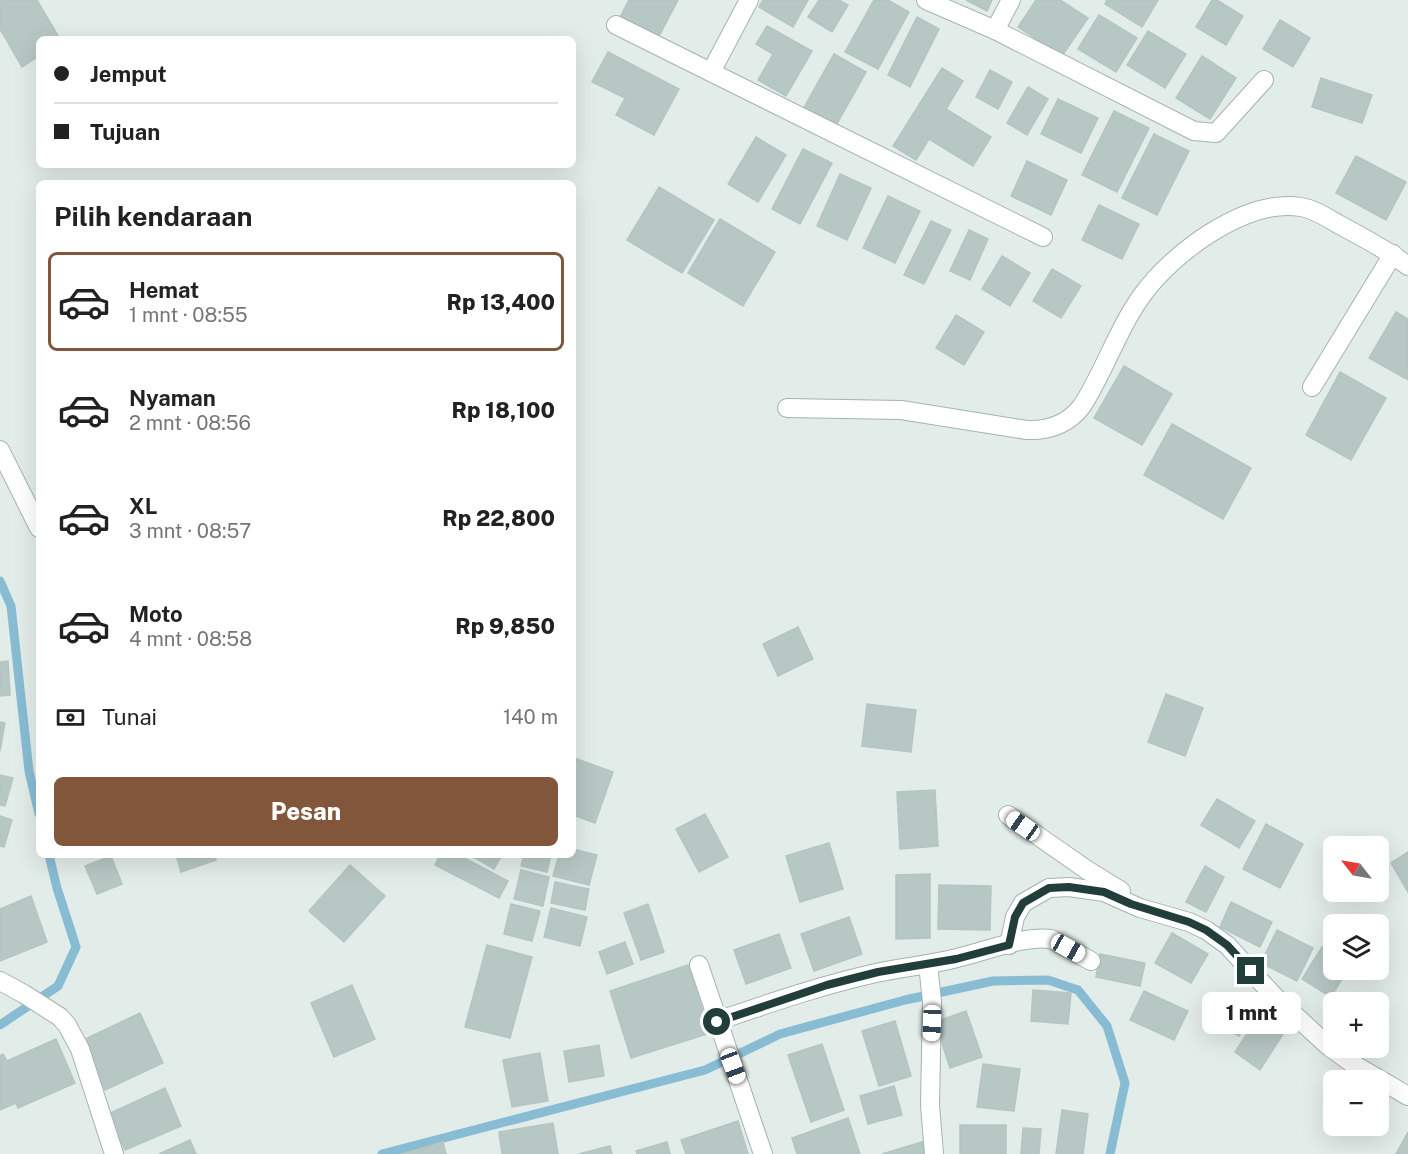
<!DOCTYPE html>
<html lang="id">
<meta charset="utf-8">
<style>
body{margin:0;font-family:"Public Sans",sans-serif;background:#f2f2f2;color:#222;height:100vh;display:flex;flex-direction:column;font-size:22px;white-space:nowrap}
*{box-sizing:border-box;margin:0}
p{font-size:20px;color:#767676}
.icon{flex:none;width:33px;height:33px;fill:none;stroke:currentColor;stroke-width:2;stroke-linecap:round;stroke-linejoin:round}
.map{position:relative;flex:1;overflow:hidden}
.sheet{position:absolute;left:36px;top:180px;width:540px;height:678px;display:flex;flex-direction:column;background:#fff;border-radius:9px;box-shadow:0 6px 24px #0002}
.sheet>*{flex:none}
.top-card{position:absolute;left:36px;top:36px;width:540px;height:132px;border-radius:9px;box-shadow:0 6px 24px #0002;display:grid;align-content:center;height:132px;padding:0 18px;background:#fff}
.needle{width:39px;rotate:301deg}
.controls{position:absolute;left:1323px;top:836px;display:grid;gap:12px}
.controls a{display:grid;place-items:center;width:66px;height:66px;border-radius:9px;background:#fff;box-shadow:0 6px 24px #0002;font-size:30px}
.end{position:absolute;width:27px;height:27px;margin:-14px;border:8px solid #213e3a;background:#fff;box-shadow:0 0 0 3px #fff}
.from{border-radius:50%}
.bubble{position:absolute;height:42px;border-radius:9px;background:#fff;box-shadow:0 6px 24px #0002;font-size:20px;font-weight:800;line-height:42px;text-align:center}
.car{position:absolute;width:18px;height:36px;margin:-18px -9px;border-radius:8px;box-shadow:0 0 4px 2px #0007;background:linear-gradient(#fff 24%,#345 0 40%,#fff 0 76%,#345 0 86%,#fff 0)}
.top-card b{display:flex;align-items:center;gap:21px;height:57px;font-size:22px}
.top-card b+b{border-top:2px solid #e0e0e0}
.top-card i{width:15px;height:15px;background:#222}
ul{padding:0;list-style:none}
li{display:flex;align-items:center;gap:18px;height:99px;margin:0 12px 9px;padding:0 6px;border:3px solid transparent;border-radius:9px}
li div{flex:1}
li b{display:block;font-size:22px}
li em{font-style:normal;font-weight:800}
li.current{border-color:#81563a}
li>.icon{width:54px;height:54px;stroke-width:1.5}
h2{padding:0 18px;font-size:27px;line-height:72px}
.pay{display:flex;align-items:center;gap:15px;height:66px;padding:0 18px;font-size:22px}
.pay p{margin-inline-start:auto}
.button{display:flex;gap:12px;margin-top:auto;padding:12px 18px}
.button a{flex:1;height:69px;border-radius:9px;background:#81563a;color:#fff;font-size:24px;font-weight:800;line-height:69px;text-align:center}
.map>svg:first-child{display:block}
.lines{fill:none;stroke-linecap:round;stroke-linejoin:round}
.stream{stroke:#88bcd3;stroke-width:9}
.building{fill:#b7c7c3;stroke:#b4c6c1;stroke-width:1.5}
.minor-casing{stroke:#a4b4b1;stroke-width:20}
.minor{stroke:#fff;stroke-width:18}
.route{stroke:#213e3a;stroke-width:8}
</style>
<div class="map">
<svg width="1408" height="1154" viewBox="0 0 1408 1154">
<rect width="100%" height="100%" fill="#e2ece9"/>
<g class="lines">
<g class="stream">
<polyline points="0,581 11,606 29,771 39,814"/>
<polyline points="0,1025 58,986 76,947 57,888 49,855"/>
<polyline points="382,1154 705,1070 780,1034 905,1000 993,981 1048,980 1078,990 1107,1026 1125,1083 1110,1154"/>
</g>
</g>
<g class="building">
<polygon points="0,0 37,0 60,39 39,39 39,56 22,67 0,29"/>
<polygon points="629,0 678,0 658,38 619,19"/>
<polygon points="763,0 808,0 793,27 759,7"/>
<polygon points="819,0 839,0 848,5 832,32 808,17"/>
<polygon points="874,0 888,0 909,12 878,69 845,52"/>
<polygon points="966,0 992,0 987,11"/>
<polygon points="1036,0 1060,0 1088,18 1062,56 1018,27"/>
<polygon points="1107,0 1158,0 1142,27 1105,4"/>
<polygon points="1212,0 1217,0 1243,16 1226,45 1196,27"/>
<polygon points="1099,15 1137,38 1116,72 1078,49"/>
<polygon points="917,17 939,29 910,87 888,75"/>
<polygon points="1280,20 1310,38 1293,67 1263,49"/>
<polygon points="767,26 812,51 786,96 758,80 773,54 756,44"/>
<polygon points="1148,31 1186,54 1165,88 1127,65"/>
<polygon points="608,52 679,89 654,135 616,115 625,98 592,82"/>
<polygon points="834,54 866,72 834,129 802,111"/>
<polygon points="1202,56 1236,78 1210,119 1176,98"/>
<polygon points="942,68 963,81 946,109 991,137 973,166 929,139 916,160 893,146"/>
<polygon points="990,70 1012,82 998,109 976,97"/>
<polygon points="1321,78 1372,95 1362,123 1312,107"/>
<polygon points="1028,87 1048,99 1027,135 1007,123"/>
<polygon points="1058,99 1098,118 1081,153 1041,134"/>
<polygon points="1114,111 1149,128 1117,192 1082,175"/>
<polygon points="1154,134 1189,151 1157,215 1122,198"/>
<polygon points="756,137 786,155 758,202 728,184"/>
<polygon points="803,149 832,163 800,224 772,209"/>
<polygon points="1356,156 1406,182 1386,220 1336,193"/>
<polygon points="1027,161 1067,180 1051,215 1011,196"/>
<polygon points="840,174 871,188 847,240 817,226"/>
<polygon points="659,187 714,220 682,273 627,240"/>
<polygon points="888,196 920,211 895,263 863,248"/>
<polygon points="1099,205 1139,224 1122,259 1082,240"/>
<polygon points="720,219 775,252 743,306 688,273"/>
<polygon points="931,221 951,230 924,284 904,275"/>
<polygon points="969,230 988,239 970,280 950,271"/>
<polygon points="1002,256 1030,273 1010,306 982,289"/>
<polygon points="1052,269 1081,286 1061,318 1033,301"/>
<polygon points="1396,312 1408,319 1408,380 1369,358"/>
<polygon points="956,315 984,332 964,365 936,348"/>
<polygon points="1124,366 1172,394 1142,445 1094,418"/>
<polygon points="1340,372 1386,398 1351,460 1306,435"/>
<polygon points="1172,424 1251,468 1223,519 1144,475"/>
<polygon points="798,627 813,659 778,676 763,644"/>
<polygon points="8,661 10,695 0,696 0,662"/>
<polygon points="1166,694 1203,708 1185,756 1148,742"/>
<polygon points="867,704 916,710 911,752 862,746"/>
<polygon points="0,722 5,723 0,751"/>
<polygon points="574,758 613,772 595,823 573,815"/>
<polygon points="0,775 13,778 5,806 0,805"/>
<polygon points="935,790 938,846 900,849 897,792"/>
<polygon points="1217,799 1255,821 1239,848 1201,825"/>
<polygon points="705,814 728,857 699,872 676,829"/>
<polygon points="0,816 12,820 4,847 0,846"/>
<polygon points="1266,824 1303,844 1280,888 1243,869"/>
<polygon points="829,843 843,889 800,902 786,856"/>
<polygon points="573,849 597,855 589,885 553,876 559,855 573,855"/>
<polygon points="1408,852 1408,892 1391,863"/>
<polygon points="176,855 215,855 216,860 181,872"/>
<polygon points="440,855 459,855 508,881 499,898 435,865"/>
<polygon points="470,855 502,855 494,869"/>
<polygon points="524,855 551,855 547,872 521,866"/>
<polygon points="111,856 122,884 97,894 85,866"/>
<polygon points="350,865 385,896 344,942 309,911"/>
<polygon points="1205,866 1224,877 1206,912 1186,902"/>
<polygon points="521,870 549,877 543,906 514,899"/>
<polygon points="930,874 930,938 896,939 896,875"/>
<polygon points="555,882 589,889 585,910 551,903"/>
<polygon points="939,885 991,886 990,930 938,929"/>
<polygon points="31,896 47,942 0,961 0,909"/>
<polygon points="1231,902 1272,922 1260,947 1220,927"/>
<polygon points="511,904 540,911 532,941 504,934"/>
<polygon points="648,904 664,952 641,960 624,913"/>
<polygon points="551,908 587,917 580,946 544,937"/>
<polygon points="849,917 862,954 814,971 801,934"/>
<polygon points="1277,930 1313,948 1297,981 1261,963"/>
<polygon points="1172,933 1208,954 1191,983 1155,963"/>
<polygon points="779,934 791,968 746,984 734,950"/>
<polygon points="625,942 633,964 607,974 599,952"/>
<polygon points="487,945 532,957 510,1038 465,1027"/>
<polygon points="1322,947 1334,954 1334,969 1348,969 1331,997 1302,979"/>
<polygon points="1100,954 1145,963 1140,986 1096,977"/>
<polygon points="688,965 710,1033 631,1058 610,991"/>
<polygon points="352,985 375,1039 334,1057 311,1003"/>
<polygon points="1033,990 1071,993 1068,1024 1031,1021"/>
<polygon points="1144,991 1188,1011 1174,1040 1130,1020"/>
<polygon points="1235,1006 1251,1015 1239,1036 1223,1027"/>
<polygon points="966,1011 982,1057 950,1068 935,1022"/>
<polygon points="140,1013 163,1063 105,1090 83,1040"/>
<polygon points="1260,1014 1285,1031 1260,1070 1235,1052"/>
<polygon points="895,1021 911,1076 879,1086 862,1031"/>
<polygon points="56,1039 75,1083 18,1108 16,1103 0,1110 0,1056 3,1054 7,1061"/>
<polygon points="822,1044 844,1110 811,1122 788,1055"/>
<polygon points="599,1045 604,1076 569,1082 564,1051"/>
<polygon points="540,1053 548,1101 512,1107 503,1060"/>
<polygon points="983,1064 1020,1069 1014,1111 977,1107"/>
<polygon points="894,1086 902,1115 868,1124 860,1096"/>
<polygon points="165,1088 181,1126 125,1150 108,1114"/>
<polygon points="1062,1110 1088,1114 1083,1154 1056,1154"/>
<polygon points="848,1118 860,1154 797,1154 792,1138"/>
<polygon points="738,1121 748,1154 686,1154 681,1140"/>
<polygon points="553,1123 558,1154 502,1154 499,1132"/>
<rect x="960" y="1125" width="46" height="29"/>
<polygon points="1023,1128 1041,1129 1039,1154 1021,1154"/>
<polygon points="1408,1132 1408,1154 1396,1154"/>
<polygon points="190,1140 196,1154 159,1154"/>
<polygon points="443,1142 446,1154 402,1154"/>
<polygon points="667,1142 670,1154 637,1154 636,1151"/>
<polygon points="922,1142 926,1154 882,1154"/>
<polygon points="610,1146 612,1154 579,1154"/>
</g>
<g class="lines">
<defs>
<g id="minor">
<polyline points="926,0 995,30 1194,131 1216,133 1264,80"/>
<polyline points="616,25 1043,237"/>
<polyline points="995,30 1011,0"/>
<polyline points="711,72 749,0"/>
<polyline points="1312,387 1393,254"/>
<path d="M787 408 901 410 1027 430C1050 431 1068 424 1082 406 1105 370 1118 328 1143 294 1174 252 1246 198 1301 207 1314 209 1326 217 1338 224 1362 237 1386 249 1408 266"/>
<polyline points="0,450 39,528"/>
<polyline points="1008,815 1087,870 1121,891"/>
<polyline points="1009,945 1015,917 1023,903 1049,888 1069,887 1104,892 1140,908 1189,922 1206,930 1227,945 1275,997 1327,1045 1353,1064 1408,1096"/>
<polyline points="928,964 932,1002 930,1105 934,1154"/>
<polyline points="699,965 763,1154"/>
<polyline points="0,981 24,994 60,1017 67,1025 80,1049 114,1154"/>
<path d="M717 1021C770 1003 822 985 876 973 903 967 930 965 957 958 984 952 1024 935 1051 939L1091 961"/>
</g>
</defs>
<use href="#minor" class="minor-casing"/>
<use href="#minor" class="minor"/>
</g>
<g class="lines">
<polyline class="route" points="717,1022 827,985 878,972 956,959 1009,945 1015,917 1023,903 1049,888 1069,887 1104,892 1131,904 1189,922 1206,930 1227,945 1251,971"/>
</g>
</svg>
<div class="controls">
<a><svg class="needle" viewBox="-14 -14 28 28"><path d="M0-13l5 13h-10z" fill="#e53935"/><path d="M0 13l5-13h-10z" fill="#767676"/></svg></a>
<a><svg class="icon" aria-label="layers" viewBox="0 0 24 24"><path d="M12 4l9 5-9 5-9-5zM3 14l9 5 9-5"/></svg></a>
<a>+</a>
<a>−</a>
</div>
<i class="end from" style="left:717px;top:1022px"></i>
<i class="end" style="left:1251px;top:971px"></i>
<div class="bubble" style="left:1202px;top:992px;width:99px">1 mnt</div>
<i class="car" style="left:1023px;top:826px;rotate:305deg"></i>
<i class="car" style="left:1068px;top:948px;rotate:119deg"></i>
<i class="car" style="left:932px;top:1023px;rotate:182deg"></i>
<i class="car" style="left:733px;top:1066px;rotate:159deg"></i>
<div class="top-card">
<b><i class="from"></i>Jemput</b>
<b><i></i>Tujuan</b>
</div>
<section class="sheet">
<h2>Pilih kendaraan</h2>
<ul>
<li class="current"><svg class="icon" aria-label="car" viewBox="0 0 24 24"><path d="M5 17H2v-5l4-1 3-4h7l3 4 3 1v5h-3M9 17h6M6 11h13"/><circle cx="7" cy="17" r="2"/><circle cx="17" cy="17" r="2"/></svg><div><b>Hemat</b><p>1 mnt · 08:55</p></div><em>Rp 13,400</em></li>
<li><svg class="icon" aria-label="car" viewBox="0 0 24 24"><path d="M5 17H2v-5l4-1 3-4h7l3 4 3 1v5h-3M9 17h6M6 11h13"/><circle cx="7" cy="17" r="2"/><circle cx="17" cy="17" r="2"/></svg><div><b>Nyaman</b><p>2 mnt · 08:56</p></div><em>Rp 18,100</em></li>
<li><svg class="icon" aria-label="car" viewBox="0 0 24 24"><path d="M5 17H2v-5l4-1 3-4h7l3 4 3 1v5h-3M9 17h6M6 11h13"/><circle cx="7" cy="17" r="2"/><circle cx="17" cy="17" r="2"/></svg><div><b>XL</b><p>3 mnt · 08:57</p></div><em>Rp 22,800</em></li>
<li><svg class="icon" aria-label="car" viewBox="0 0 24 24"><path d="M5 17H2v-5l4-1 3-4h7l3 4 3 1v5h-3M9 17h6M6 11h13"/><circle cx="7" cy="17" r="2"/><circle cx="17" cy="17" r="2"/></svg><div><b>Moto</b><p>4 mnt · 08:58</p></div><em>Rp 9,850</em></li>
</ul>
<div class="pay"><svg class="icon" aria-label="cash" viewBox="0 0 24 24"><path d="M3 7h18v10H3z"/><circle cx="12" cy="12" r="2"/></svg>Tunai<p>140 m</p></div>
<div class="button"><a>Pesan</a></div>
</section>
</div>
